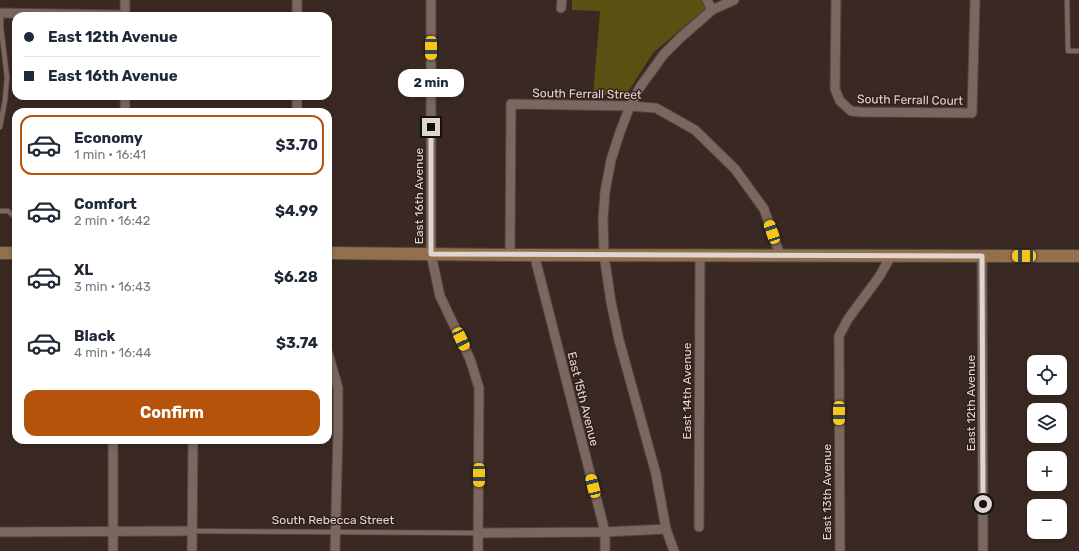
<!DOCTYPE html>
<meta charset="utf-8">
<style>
body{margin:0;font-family:Rubik,sans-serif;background:#f6f6f7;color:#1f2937;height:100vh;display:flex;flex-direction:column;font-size:15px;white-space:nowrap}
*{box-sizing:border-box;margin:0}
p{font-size:13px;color:#747a83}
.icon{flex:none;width:22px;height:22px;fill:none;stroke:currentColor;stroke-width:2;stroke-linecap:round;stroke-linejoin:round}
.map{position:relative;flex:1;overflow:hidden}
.panel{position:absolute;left:12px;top:108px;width:320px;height:336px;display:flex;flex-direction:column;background:#fff;border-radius:12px;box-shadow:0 2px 6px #0003}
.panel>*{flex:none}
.hud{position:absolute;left:12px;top:12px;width:320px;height:88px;border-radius:12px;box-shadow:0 2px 6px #0003;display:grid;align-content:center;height:88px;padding:0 12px;background:#fff}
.controls{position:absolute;left:1027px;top:355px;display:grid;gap:8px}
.controls a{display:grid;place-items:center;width:40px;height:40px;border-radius:8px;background:#fff;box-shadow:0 2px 6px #0003;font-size:20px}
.end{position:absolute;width:18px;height:18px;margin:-9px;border:5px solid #e1d5d1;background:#111;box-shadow:0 0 0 2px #111}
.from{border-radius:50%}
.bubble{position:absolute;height:28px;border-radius:12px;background:#fff;box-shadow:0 2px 6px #0003;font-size:13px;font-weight:700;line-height:28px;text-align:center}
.car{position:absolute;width:12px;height:24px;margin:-12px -6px;border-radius:5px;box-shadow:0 0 3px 1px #0007;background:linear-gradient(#f5c518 24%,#345 0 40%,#f5c518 0 76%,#345 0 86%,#f5c518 0)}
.hud b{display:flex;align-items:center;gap:14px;height:38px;font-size:15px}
.hud b+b{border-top:1px solid #e0e1e3}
.hud i{width:10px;height:10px;background:#1f2937}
ul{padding:7px 0 0;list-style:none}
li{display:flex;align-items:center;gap:12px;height:60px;margin:0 8px 6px;padding:0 4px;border:2px solid transparent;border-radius:12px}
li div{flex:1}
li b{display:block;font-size:15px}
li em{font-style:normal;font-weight:700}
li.active{border-color:#b45309}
li>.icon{width:36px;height:36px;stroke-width:1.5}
.action{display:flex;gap:8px;margin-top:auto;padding:8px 12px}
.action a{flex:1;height:46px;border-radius:12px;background:#b45309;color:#fff;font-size:16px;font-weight:700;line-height:46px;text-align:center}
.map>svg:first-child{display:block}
.green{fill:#5b5012}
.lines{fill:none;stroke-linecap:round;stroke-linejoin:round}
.lane-casing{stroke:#53443f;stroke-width:6}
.street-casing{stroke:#53443f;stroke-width:11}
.secondary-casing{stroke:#53443f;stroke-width:14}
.lane{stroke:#7b6760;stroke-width:4.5}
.street{stroke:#7b6760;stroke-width:9}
.secondary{stroke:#93704d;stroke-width:12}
.route{stroke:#e1d5d1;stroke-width:5}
.labels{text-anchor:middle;stroke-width:3;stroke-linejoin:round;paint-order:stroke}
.street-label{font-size:12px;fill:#e1d5d1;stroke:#301f1a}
</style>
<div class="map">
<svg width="1079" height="551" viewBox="0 0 1079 551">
<rect width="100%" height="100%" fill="#3a2923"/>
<polygon class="green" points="572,0 703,0 707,7 653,53 626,95 593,95 600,11 572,10"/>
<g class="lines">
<defs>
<g id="lane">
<polyline points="1067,0 1068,51 1079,51"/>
<polyline points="0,127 5,100 7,77 1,27 1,13"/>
<polyline points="0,211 8,211 16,218"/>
<polyline points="192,531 478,533"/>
</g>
<g id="street">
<polyline points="125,0 125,16"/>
<polyline points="297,0 297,16"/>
<polyline points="431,0 431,254 440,296 470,359 479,388 478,551"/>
<polyline points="707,0 712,10"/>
<polyline points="836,0 835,89 840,101 851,111 861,112 972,113 975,0"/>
<polyline points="561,8 562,0"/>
<polyline points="0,13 125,15"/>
<polyline points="125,96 125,112"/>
<polyline points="297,96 297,112"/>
<polyline points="534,254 605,532 605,551"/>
<polyline points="510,255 511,104 630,106 656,108 695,130 735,169 764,209 780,255"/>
<polyline points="982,255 983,551"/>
<polyline points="328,353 338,388 338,432 335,551"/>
<polyline points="699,527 700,255"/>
<polyline points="0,532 192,531"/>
<polyline points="478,533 605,532 666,529"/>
<polyline points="113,551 113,440"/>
<polyline points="192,551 193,440"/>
<polyline points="674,551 666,529 656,474 619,340 611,302 604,255 603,220 605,192 611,160 620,132 630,106 640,87 664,54 680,38 712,10 734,0"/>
<polyline points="840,551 839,336 848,319 879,277 891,256"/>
</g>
<g id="secondary">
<polyline points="0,253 16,253"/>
<polyline points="328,253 510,255 1079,256"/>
</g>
</defs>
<use href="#lane" class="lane-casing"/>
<use href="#street" class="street-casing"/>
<use href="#secondary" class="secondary-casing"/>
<use href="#lane" class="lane"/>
<use href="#street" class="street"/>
<use href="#secondary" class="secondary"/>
</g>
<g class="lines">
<polyline class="route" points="431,127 431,254 982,256 983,504"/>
</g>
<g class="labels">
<g class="street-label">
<text transform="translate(587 94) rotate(1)" y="4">South Ferrall Street</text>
<text transform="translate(910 100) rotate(1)" y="4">South Ferrall Court</text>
<text transform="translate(419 196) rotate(-90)" y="4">East 16th Avenue</text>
<text transform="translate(687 391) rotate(-90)" y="4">East 14th Avenue</text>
<text transform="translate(583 399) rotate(76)" y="4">East 15th Avenue</text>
<text transform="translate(971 403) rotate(-90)" y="4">East 12th Avenue</text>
<text transform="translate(827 492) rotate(-90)" y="4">East 13th Avenue</text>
<text x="333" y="524">South Rebecca Street</text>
</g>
</g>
</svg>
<div class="controls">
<a><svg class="icon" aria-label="locate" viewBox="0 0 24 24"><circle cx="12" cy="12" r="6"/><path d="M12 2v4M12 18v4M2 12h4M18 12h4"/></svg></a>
<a><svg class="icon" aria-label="layers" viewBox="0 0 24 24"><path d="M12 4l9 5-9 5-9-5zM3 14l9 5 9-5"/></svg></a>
<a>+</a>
<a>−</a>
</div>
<i class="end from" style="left:983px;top:504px"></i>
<i class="end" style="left:431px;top:127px"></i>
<div class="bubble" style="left:398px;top:69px;width:66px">2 min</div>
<i class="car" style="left:431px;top:48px;rotate:180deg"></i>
<i class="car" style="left:772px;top:232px;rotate:341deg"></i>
<i class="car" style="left:1024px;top:256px;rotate:270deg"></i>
<i class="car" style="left:461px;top:339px;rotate:155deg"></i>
<i class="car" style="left:839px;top:413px;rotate:180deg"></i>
<i class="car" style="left:479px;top:475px;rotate:180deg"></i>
<i class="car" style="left:593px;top:486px;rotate:346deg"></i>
<div class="hud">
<b><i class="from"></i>East 12th Avenue</b>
<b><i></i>East 16th Avenue</b>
</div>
<section class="panel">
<ul>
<li class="active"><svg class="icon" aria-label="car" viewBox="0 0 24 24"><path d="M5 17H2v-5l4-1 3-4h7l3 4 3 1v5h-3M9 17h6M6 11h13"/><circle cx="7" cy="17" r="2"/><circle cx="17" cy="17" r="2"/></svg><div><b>Economy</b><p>1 min · 16:41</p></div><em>$3.70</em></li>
<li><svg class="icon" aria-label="car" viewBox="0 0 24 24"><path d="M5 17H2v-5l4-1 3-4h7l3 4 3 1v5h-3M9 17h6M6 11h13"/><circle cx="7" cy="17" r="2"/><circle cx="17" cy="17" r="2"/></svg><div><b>Comfort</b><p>2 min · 16:42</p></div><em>$4.99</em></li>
<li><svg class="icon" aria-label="car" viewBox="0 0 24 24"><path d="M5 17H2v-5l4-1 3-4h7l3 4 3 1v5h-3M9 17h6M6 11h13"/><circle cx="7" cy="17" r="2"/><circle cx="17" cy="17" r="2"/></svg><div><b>XL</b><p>3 min · 16:43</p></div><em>$6.28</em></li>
<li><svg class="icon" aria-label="car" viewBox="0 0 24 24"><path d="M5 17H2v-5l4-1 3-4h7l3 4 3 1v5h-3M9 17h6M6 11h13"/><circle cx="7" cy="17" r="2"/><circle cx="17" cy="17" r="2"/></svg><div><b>Black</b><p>4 min · 16:44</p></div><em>$3.74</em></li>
</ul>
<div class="action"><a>Confirm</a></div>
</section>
</div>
